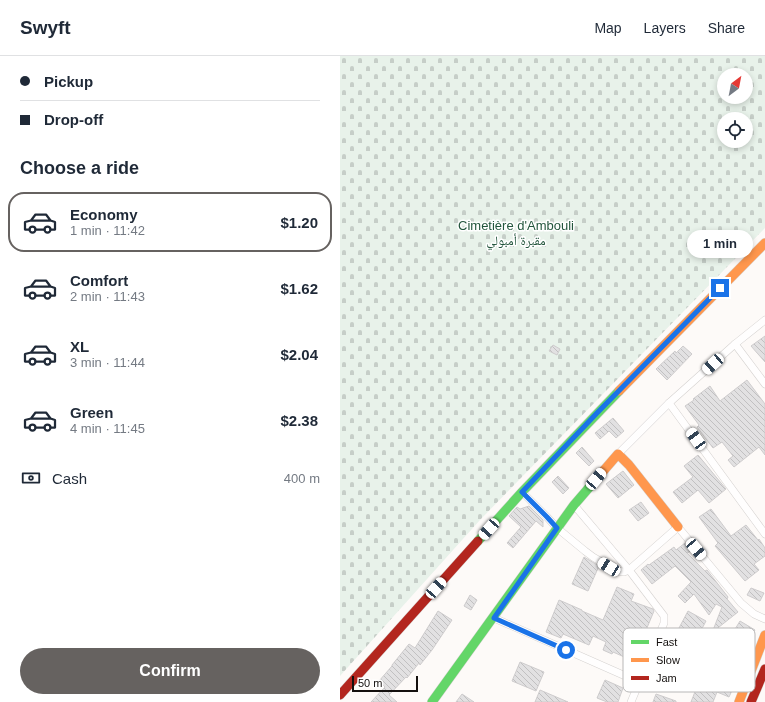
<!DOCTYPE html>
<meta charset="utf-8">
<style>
body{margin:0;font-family:Helvetica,"Noto Naskh Arabic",sans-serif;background:#f6f6f7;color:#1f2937;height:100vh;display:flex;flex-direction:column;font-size:15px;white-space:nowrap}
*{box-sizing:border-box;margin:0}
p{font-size:13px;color:#747a83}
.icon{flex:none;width:22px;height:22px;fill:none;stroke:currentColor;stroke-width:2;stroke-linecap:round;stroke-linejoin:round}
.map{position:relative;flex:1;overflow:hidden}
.details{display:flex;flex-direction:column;background:#fff;width:340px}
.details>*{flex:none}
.hud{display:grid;align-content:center;height:88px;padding:0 20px;background:#fff}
.needle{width:26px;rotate:32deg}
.tools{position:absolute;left:377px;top:12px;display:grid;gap:8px}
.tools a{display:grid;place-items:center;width:36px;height:36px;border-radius:50%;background:#fff;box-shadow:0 2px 6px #0003;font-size:20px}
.scale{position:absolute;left:12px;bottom:10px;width:66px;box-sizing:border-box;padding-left:4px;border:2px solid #14100e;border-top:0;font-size:11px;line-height:14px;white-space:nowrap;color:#14100e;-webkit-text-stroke:3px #fff;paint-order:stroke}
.end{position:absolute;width:18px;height:18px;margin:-9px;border:5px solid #1a73e8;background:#fff;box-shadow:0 0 0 2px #fff}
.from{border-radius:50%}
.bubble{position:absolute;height:28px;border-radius:14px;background:#fff;box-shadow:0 2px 6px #0003;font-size:13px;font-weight:700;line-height:28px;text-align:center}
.car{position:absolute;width:12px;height:24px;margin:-12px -6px;border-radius:5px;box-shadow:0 0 3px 1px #0007;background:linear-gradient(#fff 24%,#345 0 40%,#fff 0 76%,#345 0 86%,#fff 0)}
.hud b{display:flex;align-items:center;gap:14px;height:38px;font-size:15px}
.hud b+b{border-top:1px solid #e0e1e3}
.hud i{width:10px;height:10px;background:#1f2937}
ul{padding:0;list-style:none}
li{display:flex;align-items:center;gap:12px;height:60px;margin:0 8px 6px;padding:0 12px;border:2px solid transparent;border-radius:16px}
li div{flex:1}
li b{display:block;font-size:15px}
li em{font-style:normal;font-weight:700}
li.on{border-color:#666260}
li>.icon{width:36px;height:36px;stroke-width:1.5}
h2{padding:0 20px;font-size:18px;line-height:48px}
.pay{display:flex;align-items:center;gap:10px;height:44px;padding:0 20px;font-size:15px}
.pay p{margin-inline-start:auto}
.action{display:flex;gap:8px;margin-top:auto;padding:8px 20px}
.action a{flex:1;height:46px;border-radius:24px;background:#666260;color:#fff;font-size:16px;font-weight:700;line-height:46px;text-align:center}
header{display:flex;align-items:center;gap:24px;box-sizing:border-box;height:56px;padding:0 20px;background:#fff;border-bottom:1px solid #e0e1e3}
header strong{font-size:19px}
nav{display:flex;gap:22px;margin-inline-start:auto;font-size:14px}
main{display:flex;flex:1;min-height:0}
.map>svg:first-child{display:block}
.cemetery{fill:url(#cemetery-stones);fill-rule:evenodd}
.building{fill:url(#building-back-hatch);stroke:#cecccd}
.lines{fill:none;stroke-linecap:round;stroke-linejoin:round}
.street-casing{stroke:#d4d1cf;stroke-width:8}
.fast-casing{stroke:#d4d1cf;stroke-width:10}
.slow-casing{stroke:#d4d1cf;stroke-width:10}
.jam-casing{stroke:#d4d1cf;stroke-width:10}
.street{stroke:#fffefe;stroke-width:7}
.fast{stroke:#63d668;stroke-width:9}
.slow{stroke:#ff974d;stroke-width:9}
.jam{stroke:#b3261e;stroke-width:9}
.route{stroke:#1a73e8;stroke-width:5}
.labels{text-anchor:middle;stroke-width:3;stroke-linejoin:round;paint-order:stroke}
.park-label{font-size:13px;fill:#22553c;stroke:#fff}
.key{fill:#fff;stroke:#b8b7b7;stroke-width:1}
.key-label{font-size:11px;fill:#14100e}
</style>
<header>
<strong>Swyft</strong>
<nav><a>Map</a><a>Layers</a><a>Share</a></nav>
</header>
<main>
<section class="details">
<div class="hud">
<b><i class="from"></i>Pickup</b>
<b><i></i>Drop-off</b>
</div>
<h2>Choose a ride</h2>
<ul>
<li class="on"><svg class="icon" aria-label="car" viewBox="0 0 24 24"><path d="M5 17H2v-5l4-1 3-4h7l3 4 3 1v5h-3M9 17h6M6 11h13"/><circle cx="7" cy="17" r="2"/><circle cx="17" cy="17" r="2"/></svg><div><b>Economy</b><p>1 min · 11:42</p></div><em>$1.20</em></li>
<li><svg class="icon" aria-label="car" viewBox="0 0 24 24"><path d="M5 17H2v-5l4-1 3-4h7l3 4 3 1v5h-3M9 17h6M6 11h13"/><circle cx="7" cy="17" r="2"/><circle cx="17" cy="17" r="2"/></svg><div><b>Comfort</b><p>2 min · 11:43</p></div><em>$1.62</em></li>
<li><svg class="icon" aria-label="car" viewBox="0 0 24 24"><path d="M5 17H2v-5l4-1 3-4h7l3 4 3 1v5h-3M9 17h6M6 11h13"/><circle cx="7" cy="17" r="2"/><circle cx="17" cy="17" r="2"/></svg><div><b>XL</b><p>3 min · 11:44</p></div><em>$2.04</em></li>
<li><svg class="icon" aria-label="car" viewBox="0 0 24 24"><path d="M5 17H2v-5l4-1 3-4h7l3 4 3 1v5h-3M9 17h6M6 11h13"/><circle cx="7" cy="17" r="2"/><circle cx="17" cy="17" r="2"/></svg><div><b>Green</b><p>4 min · 11:45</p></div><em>$2.38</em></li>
</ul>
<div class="pay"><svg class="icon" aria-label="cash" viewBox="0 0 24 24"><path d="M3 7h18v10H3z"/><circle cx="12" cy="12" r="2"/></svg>Cash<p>400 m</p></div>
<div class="action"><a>Confirm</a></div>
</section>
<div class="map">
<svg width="425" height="646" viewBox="0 0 425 646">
<defs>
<pattern id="cemetery-stones" width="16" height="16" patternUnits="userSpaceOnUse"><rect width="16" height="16" fill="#e8f2ea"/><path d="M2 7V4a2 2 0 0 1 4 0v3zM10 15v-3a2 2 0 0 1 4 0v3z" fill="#c6cec8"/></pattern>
<pattern id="building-back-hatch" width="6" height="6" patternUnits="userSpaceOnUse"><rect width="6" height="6" fill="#e2e1e2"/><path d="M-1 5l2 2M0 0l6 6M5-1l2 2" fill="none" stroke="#c1c0c1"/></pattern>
</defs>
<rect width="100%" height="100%" fill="#fdfaf8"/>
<path class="cemetery" d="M0 0H425V172L140 464 0 620ZM384 19H406V41H384ZM384 63H406V85H384Z"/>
<g class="building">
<polygon points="425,280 425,306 411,290"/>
<polygon points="213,289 220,293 217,299 209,295"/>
<polygon points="343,290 352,298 327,324 316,313 335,295 336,297"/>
<polygon points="407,324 425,348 425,399 419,391 394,411 388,404 393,400 382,386 373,392 357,371 359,369 345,350 354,344 353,343 370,330 380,345"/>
<polygon points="273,362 284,375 276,382 269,375 260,383 255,377"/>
<polygon points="242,391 254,405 249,410 236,397"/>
<polygon points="358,399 386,433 369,447 358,434 342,447 333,436 353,421 344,410"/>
<polygon points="283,415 294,429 278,442 266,428"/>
<polygon points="218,420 229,432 223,438 212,426"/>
<polygon points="301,446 309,457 298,465 289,454"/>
<polygon points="189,450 203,464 203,471 196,465 173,492 167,487 181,471 169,460 177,451 180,453"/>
<polygon points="371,453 391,480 406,469 418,484 419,483 425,492 425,500 414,508 419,514 405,525 375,490 378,487 359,461"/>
<polygon points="345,487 351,495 347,497 365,515 367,514 388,541 387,543 398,556 374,575 389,583 400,565 415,574 407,586 404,585 397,597 370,582 382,551 376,548 369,559 354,538 345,547 338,540 351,526 335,510 312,528 301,514 308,508 309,509 334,491 336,494"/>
<polygon points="244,501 259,510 248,535 232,528"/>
<polygon points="277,531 294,538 291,545 313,553 314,555 304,579 309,581 298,607 273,596 272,598 263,594 266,586 253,580 249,589 223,578 221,582 206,576 219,544 242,554 242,555 263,564"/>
<polygon points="411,532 424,537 420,545 407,539"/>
<polygon points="130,539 137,544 131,554 124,550"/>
<polygon points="98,555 112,564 92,594 80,609 79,607 67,622 66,621 49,639 57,646 31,646 45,631 39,625 52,610 52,609 69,588 75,592"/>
<polygon points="348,555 366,565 357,582 339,572"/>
<polygon points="365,595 403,610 395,628 389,641 377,636 373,646 351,646 363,615 357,613"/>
<polygon points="180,606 204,616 196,635 172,625"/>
<polygon points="265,624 283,632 278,646 267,646 257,642"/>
<polygon points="200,634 228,646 195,646"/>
<polygon points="122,638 134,646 116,646"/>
<polygon points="316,638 336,645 336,646 313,646"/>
</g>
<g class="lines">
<defs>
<g id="street">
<polyline points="395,288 425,328"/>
<polyline points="329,347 425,478"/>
<polyline points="278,398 329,347 395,288 425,264"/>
<polyline points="182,436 207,461 217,472 245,495 253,501 277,515 284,516 289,514 338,471 401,547 414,558 425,563"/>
<polyline points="234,449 289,514 324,560 324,567 291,646"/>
<polyline points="154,562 299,626"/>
</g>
<g id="fast">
<polyline points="138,485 182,436 279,335"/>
<polyline points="92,646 234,449 259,420"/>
</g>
<g id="slow">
<polyline points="279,335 425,187"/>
<polyline points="259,420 278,398 289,409 338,471"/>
<polyline points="399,646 425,579"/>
</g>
<g id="jam">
<polyline points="0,639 138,485"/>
<polyline points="411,646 425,613"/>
</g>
</defs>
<use href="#street" class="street-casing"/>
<use href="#fast" class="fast-casing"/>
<use href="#slow" class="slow-casing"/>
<use href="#jam" class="jam-casing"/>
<use href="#street" class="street"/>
<use href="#fast" class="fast"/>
<use href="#slow" class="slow"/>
<use href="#jam" class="jam"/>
</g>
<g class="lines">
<polyline class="route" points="226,594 154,562 217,472 207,461 182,436 257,357 380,232"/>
</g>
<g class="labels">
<g class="park-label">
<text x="176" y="174">Cimetière d'Ambouli<tspan x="176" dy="15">مقبرة أمبولي</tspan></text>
</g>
</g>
<rect x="283" y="572" width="132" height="64" rx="6" class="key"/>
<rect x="291" y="584" width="18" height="4" fill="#63d668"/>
<rect x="291" y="602" width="18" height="4" fill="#ff974d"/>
<rect x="291" y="620" width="18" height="4" fill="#b3261e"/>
<g class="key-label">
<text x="316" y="590">Fast</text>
<text x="316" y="608">Slow</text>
<text x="316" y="626">Jam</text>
</g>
</svg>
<div class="tools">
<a><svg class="needle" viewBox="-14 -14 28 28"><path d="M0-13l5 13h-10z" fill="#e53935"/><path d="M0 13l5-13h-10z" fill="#747a83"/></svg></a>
<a><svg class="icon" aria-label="locate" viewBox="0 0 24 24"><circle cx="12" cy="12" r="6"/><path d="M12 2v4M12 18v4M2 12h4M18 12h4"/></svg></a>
</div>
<div class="scale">50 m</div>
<i class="end from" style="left:226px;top:594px"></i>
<i class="end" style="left:380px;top:232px"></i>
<div class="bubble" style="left:347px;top:174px;width:66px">1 min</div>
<i class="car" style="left:373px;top:308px;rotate:228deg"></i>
<i class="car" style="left:356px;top:383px;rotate:324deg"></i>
<i class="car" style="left:256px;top:423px;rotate:40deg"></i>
<i class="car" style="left:149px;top:473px;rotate:222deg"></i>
<i class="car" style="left:356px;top:493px;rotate:140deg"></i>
<i class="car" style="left:269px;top:511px;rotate:301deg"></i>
<i class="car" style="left:96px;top:532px;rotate:42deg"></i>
</div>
</main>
